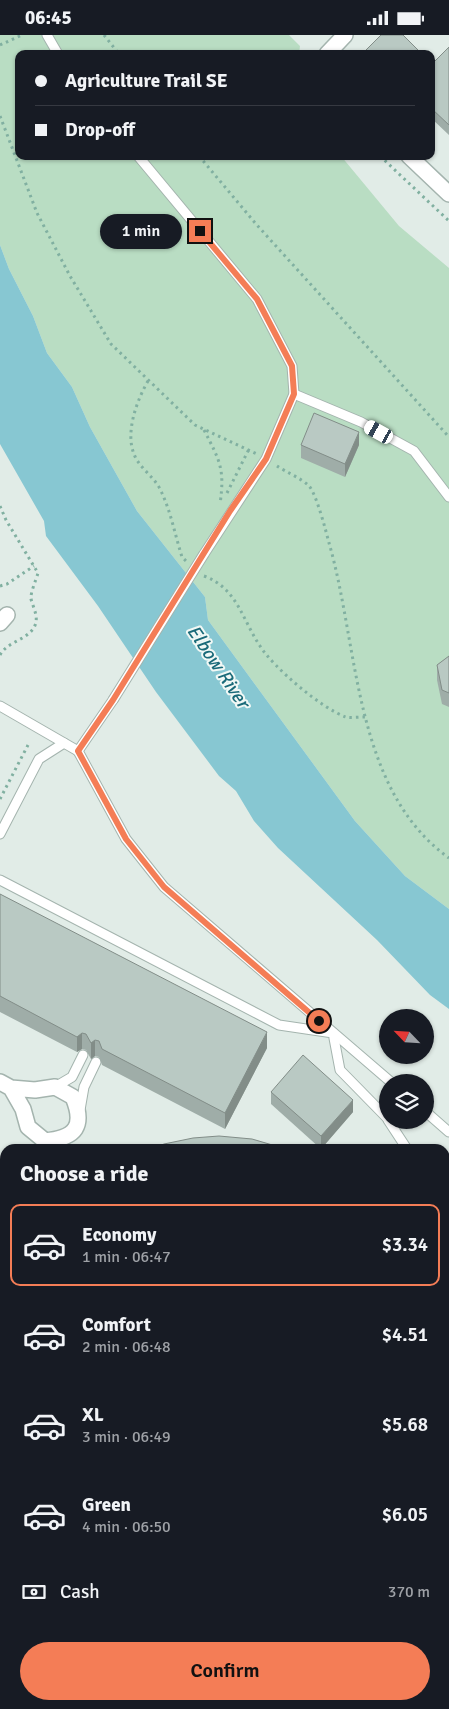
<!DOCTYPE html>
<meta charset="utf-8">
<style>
body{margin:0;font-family:Signika,sans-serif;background:#242831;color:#f1f3f6;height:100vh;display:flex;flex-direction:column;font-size:19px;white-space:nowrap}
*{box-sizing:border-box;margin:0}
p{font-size:16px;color:#9ea1a6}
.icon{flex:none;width:28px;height:28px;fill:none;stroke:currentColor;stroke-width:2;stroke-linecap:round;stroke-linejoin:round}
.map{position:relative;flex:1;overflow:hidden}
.sheet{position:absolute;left:0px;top:1109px;width:450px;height:566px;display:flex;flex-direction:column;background:#171b24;border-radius:15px 15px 0 0;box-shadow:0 1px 4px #0004}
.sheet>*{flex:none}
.guide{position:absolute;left:15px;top:15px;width:420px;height:110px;border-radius:10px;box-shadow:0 1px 4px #0004;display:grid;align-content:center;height:110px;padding:0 20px;background:#171b24}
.needle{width:32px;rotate:295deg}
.controls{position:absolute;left:379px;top:974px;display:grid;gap:10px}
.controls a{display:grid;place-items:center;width:55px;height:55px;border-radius:50%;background:#171b24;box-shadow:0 1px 4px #0004;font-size:25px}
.end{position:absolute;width:22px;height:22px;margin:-11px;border:6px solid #f47d56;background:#111;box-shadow:0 0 0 2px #111}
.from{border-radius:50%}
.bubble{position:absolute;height:35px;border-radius:18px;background:#171b24;box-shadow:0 1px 4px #0004;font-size:16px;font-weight:600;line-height:35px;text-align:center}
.car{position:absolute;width:15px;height:30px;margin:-15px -8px;border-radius:6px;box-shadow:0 0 4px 1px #0007;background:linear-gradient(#fff 24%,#345 0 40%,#fff 0 76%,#345 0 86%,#fff 0)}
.guide b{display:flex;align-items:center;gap:18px;height:48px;font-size:19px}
.guide b+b{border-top:1px solid #363941}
.guide i{width:12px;height:12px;background:#f1f3f6}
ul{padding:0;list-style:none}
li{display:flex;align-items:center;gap:15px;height:82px;margin:0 10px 8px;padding:0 10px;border:2px solid transparent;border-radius:10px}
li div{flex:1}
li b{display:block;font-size:19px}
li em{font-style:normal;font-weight:600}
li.active{border-color:#f47d56}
li>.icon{width:45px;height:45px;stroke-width:1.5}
h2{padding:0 20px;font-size:22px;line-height:60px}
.pay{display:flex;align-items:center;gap:12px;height:55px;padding:0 20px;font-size:19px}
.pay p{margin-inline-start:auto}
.primary-button{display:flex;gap:10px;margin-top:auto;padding:10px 20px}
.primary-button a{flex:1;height:58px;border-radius:30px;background:#f47d56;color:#111;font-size:20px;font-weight:600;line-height:58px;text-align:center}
.status{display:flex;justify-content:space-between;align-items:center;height:35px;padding:0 25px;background:#171b24;direction:ltr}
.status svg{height:14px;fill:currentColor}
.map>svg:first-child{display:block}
.green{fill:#b9ddc3}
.water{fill:#87c7d2}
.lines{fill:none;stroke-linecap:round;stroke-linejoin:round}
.service-casing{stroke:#a4b4ae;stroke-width:11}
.minor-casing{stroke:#a4b4ae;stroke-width:18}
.path{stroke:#81b0a1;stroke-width:3;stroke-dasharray:2.5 4;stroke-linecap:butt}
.service{stroke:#fff;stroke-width:9}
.minor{stroke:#fff;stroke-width:15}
.service-bridge-casing{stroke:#a4b4ae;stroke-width:11;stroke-linecap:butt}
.service-bridge{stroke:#fff;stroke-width:9}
.wall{fill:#9fada8}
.shaded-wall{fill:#828d88}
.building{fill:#b9c9c3;stroke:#828d88}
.route{stroke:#f47d56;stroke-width:6}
.labels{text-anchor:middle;stroke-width:4;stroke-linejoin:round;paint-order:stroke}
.water-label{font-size:19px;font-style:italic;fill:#1a6a79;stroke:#f1f8f5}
</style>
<div class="status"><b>06:45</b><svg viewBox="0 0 49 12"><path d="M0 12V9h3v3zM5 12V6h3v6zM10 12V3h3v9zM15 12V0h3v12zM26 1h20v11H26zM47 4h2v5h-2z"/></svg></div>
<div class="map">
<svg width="449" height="1674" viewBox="0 0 449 1674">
<rect width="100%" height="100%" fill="#e1ece7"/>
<polygon class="green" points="0,0 289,0 300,11 299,19 19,19 19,121 341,121 399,191 449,233 449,874 405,841 355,786 208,585 205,562 137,476 90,392 72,352 47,318 33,281 9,234 0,210"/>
<polygon class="water" points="0,210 9,234 33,281 47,318 72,352 90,392 137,476 205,562 208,585 355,786 405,841 449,874 449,974 430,960 377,905 278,813 254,786 236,756 219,741 156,657 98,571 46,501 44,486 0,409"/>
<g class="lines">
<defs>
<g id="service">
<polyline points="47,0 58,19"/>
<polyline points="138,121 257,264 292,331 294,359 266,424 204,519"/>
<polyline points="294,359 361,387 414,416 449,462"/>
<polyline points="113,665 78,716 126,804 164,852 392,1048"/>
<polyline points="0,671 78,716"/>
<polyline points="0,799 39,724 64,708"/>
<polyline points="0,845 279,990 333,998 340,1035 388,1084"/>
<polyline points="55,1052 72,1042 83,1020"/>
<polyline points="80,1075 84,1052 96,1027"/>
<polyline points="425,1076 449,1097"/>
<polyline points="388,1085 407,1114"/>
<polyline points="0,1183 5,1174"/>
<polyline points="445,1195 449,1210"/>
<polyline points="445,1361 449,1343"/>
<polyline points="445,1494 449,1490"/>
<polyline points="0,1520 5,1523"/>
<polyline points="445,1524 449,1522"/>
<polyline points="221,1674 224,1670"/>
</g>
<g id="minor">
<polyline points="327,19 345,0"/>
<polyline points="409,121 449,159"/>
<polyline points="0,588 7,580"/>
<path d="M0 1047 11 1053 35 1055 55 1052 73 1062C85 1091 76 1103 45 1106L28 1092 23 1074 11 1053"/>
<polyline points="0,1559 5,1562"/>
<polyline points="188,1670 191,1674"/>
</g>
</defs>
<use href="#service" class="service-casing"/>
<use href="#minor" class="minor-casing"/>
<g class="path">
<polyline points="104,0 119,19"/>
<polyline points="0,10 22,0"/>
<polyline points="0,81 37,178 70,241 111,309 195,390 257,419"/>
<polyline points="199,121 256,189 449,402"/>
<polyline points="380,121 449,186"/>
<path d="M148 346C137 365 125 397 134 419 139 433 155 442 161 456 171 477 175 500 182 522L186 526"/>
<path d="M204 395C220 426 225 434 220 469"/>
<path d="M277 431C286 437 301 443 309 451 316 458 326 496 329 508 359 611 353 754 449 823"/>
<polyline points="227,458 249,414"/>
<path d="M0 471 6 485 38 538C36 545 30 559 31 564 34 575 40 584 33 594 24 606 7 607 0 620"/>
<path d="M204 541C237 553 242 584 260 611 273 632 322 674 346 682 351 683 359 682 365 682"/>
<polyline points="0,551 7,549 34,531"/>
<polyline points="0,764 28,710"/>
<polyline points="287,1670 293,1674"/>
<polyline points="311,1670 313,1674"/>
</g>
<use href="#service" class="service"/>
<use href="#minor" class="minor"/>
<defs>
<polyline id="service-bridge" points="113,665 204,519"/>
</defs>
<use href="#service-bridge" class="service-bridge-casing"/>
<use href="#service-bridge" class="service-bridge"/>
</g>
<g class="wall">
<polygon points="449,12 449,100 431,83 431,28 432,29"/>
<polygon points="301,410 359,410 345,442 301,423"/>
<polygon points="449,621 449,672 442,669 437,645 437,630"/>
<polygon points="0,859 267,1013 225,1094 102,1030 99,1022 95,1021 91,1024 86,1015 82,1014 77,1017 0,977"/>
<polygon points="271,1057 353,1077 321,1114 271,1069"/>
</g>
<g class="shaded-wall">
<polygon points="359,397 359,410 345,442 345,429"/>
<polygon points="267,997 267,1013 225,1094 225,1078"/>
<polygon points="82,998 82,1014 77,1017 77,1002"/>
<polygon points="95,1005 95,1021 91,1024 91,1008"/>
<polygon points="353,1065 353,1077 321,1114 321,1101"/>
</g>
<g class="building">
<polygon points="381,0 403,0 422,19 370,19 366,15"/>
<polygon points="449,12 449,90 431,73 431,28 432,29"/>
<polygon points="314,378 359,397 345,429 301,410"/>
<polygon points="449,621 449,658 442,655 437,630"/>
<polygon points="0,859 267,997 225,1078 102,1014 99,1006 95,1005 91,1008 86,999 82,998 77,1002 0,961"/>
<polygon points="303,1020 353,1065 321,1101 271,1057"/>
<polygon points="219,1101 252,1104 286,1114 152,1114 164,1109 193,1103"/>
<polygon points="449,1526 449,1674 338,1674 345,1670 445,1670 445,1528"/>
<polygon points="0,1619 5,1621 5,1670 98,1670 105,1674 0,1674"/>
</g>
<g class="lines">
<polyline class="route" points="200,196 257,264 292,331 294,359 266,424 230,476 113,665 78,716 126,804 164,852 319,986"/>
</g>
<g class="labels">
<g class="water-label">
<text transform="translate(219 631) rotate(56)" y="7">Elbow River</text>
</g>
</g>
</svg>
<div class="controls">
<a><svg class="needle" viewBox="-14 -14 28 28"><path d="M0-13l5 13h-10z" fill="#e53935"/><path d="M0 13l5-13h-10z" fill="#9ea1a6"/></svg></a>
<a><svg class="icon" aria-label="layers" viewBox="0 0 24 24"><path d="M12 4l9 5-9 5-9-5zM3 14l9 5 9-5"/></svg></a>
</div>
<i class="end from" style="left:319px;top:986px"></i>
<i class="end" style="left:200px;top:196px"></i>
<div class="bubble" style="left:100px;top:179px;width:82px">1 min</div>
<i class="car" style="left:379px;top:397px;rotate:299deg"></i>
<div class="guide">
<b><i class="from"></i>Agriculture Trail SE</b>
<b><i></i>Drop-off</b>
</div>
<section class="sheet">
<h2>Choose a ride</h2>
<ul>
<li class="active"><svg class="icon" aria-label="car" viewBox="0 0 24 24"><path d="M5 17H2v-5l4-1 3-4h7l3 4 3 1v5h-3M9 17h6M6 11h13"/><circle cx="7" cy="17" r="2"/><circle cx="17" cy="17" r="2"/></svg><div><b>Economy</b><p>1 min · 06:47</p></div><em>$3.34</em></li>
<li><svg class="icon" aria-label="car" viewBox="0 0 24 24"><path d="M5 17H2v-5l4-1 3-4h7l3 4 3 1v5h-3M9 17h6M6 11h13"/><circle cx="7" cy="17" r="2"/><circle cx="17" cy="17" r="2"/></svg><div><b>Comfort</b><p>2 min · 06:48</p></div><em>$4.51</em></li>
<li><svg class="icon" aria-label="car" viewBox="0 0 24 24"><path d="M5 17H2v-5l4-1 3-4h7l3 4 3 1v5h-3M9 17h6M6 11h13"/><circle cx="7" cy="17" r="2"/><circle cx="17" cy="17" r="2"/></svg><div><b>XL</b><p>3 min · 06:49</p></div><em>$5.68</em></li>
<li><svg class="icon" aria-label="car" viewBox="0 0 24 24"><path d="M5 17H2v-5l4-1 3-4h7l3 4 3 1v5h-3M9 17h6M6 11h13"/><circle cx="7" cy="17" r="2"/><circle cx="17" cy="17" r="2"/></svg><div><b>Green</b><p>4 min · 06:50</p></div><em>$6.05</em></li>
</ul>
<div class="pay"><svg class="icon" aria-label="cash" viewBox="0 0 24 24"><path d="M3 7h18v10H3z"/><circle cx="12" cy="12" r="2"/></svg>Cash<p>370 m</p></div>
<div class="primary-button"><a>Confirm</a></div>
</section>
</div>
